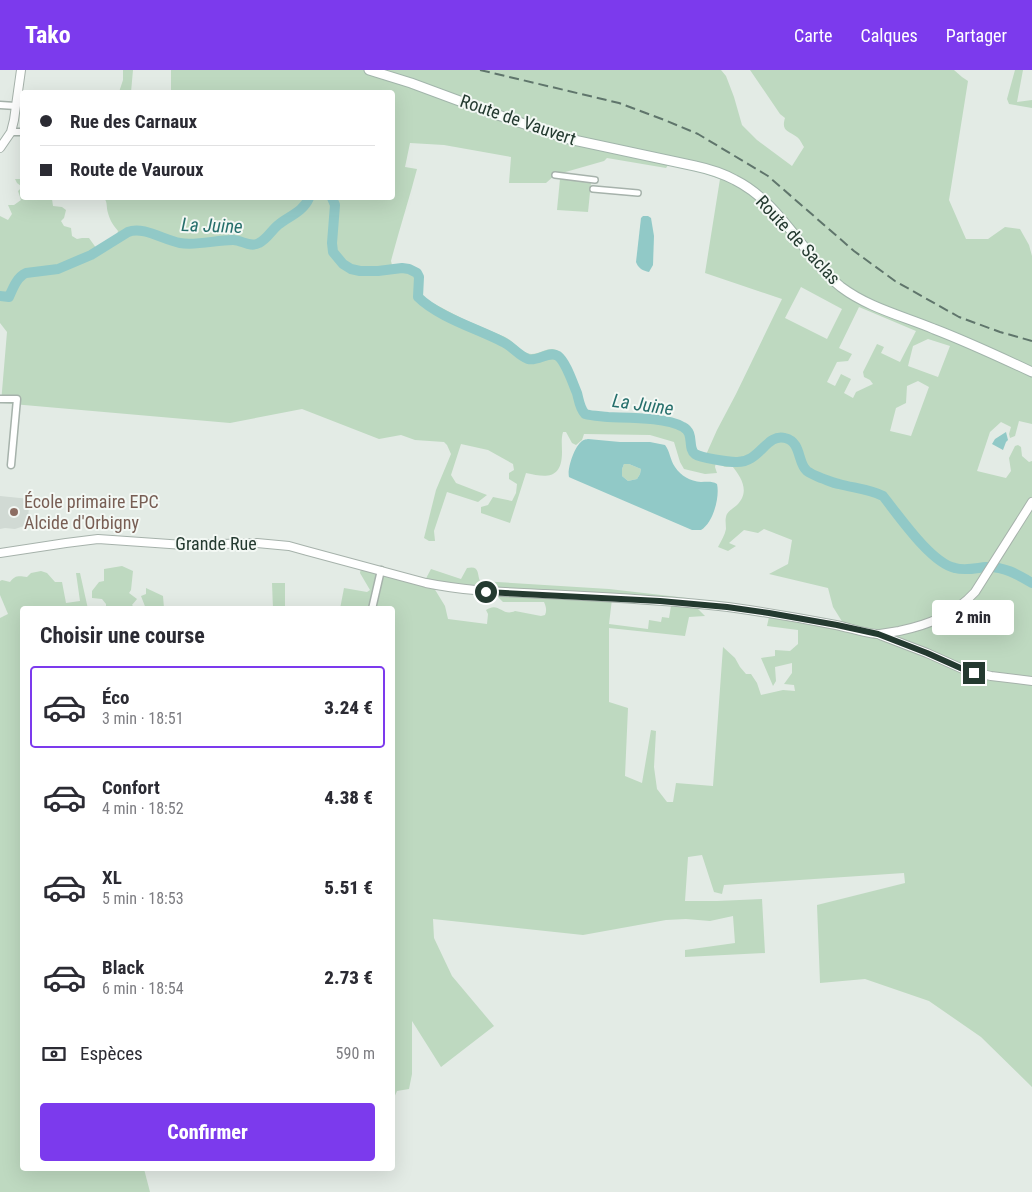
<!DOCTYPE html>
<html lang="fr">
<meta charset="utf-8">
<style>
body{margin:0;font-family:"Roboto Condensed",sans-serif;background:#f2f2f3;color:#2b2b33;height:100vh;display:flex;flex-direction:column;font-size:19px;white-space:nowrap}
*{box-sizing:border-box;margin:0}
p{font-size:16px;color:#7c7c81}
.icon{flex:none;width:28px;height:28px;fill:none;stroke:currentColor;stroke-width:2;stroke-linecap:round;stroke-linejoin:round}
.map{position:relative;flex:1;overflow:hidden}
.details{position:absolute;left:20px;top:536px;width:375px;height:565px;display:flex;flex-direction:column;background:#fff;border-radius:5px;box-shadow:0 5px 20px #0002}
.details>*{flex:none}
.guide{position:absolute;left:20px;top:20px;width:375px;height:110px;border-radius:5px;box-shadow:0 5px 20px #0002;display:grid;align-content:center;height:110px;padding:0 20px;background:#fff}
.end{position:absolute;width:22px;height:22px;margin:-11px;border:6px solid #243a30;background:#fff;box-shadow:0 0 0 2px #fff}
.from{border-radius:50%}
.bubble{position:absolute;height:35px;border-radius:5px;background:#fff;box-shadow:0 5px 20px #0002;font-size:16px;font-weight:800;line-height:35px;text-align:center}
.guide b{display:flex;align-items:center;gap:18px;height:48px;font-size:19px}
.guide b+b{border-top:1px solid #e1e1e2}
.guide i{width:12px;height:12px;background:#2b2b33}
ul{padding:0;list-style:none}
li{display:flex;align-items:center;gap:15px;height:82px;margin:0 10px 8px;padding:0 10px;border:2px solid transparent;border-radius:5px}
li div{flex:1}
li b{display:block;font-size:19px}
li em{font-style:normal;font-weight:800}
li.on{border-color:#7c3aed}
li>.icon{width:45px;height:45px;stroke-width:1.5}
h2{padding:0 20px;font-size:22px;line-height:60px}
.pay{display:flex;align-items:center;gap:12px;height:55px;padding:0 20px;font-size:19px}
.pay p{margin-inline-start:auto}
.cta{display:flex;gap:10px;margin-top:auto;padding:10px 20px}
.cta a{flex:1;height:58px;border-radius:5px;background:#7c3aed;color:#fff;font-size:20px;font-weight:800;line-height:58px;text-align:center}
header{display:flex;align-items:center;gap:30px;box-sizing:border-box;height:70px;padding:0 25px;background:#7c3aed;color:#fff}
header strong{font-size:24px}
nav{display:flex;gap:28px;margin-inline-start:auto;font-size:18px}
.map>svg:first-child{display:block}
.built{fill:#d1dad4}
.green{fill:#bed9c0;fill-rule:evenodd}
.water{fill:#91c9c7;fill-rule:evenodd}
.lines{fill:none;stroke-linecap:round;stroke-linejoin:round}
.river{stroke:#91c9c7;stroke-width:10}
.pedestrian-casing{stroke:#a6b2ab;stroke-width:8}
.minor-casing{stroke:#a6b2ab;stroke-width:9}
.tertiary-casing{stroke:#a6b2ab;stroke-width:10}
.secondary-casing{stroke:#a2b5ab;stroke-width:11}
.pedestrian{stroke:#fff;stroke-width:5}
.minor{stroke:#fff;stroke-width:6}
.tertiary{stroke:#fff;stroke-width:8}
.secondary{stroke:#fff;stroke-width:9}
.rail{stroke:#5f756b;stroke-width:2;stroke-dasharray:10 5;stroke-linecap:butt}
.route{stroke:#243a30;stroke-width:6}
.education-dot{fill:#8d6e63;stroke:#f3f8f4;stroke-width:2}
.labels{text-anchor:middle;stroke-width:4;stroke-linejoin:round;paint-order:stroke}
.street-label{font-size:18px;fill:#243a30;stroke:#f3f8f4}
.education-label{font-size:18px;fill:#785e54;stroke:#f3f8f4;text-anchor:start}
.water-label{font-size:19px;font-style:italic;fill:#266f6c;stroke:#f3f8f4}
</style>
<header>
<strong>Tako</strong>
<nav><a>Carte</a><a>Calques</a><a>Partager</a></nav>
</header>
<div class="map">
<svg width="1032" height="1122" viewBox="0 0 1032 1122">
<rect width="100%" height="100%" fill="#e3ebe5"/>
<polygon class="built" points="0,426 30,429 27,455 15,459 5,458 0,459"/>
<g class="green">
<polygon points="123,0 133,0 131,22 119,22 123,10"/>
<path d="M171 0H721L726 6 734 27 742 55 757 70 792 96 804 77C802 74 800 69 797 67 788 61 781 61 785 48L780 44 750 0H954L962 7 968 11 949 130 966 169H988L1005 157 1020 159 1029 175 1032 186V354L1019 351 1015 366 1010 368 1009 364 1011 357 1001 352 990 362 977 401 1006 408 1011 401 1009 388 1015 376 1018 375 1021 377 1022 386 1029 392 1032 391V1017L981 967 929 931 865 909 820 913 817 835 905 813 904 803 724 815 722 824 714 822 702 785 688 787 685 831H717L762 829 765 883 685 887V880L735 873 733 846 710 851 686 849 666 850 583 865 433 849 434 868 452 906 494 956 441 997 412 951V1004L409 1019 397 1021 393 1030 392 539H340L344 518 367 522 370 520 360 503 361 498 378 504 422 516 431 499 461 509 467 498C480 495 477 504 480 511L609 519 687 528 705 546 689 547 685 566 609 558V632L628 638 625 706 642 713 651 660 656 661 654 697 657 719 667 732H673L676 713 713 716 723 577 735 588 740 597 746 604H751L757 613 761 625 783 620 795 621 794 615 784 614 792 603V593L775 597 776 611 773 616 761 588 775 586V580L790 581 798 574V560L767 556 769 547 798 551 848 561 833 537 828 518 769 504 788 494 792 470 764 459 758 463 744 460 729 473 736 476 728 481 718 477C721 471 725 465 726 459 726 455 725 450 726 447 727 441 733 439 737 435 750 422 742 408 732 396 726 398 722 397 719 392H716L715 397 717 403 705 404 684 399 680 392 674 372 650 365 584 364 582 370 576 375 572 373 566 362H563C561 369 562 375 562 382 562 409 547 408 526 403L510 453 481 443V437L488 435 493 427 512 431 516 423 517 414 509 409V403L514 400 513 394 488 380 461 374 451 405 456 413 487 425 478 432 447 422 434 461 435 471H429L424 468 436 420 451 384 447 375 444 372 415 370 401 365 379 369 302 339 230 353 1 333 7 262 0 253V146L8 150 12 144 8 135H14L21 130 18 121 21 118V116L17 113 15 109H22V128H50L52 129 53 136 62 137 66 140 64 148 61 151 64 156 71 158 72 166 77 169 82 168H89L99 182C113 179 115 174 118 161 114 156 110 151 108 143 106 137 108 133 104 128H392V22H171ZM410 73 444 75 511 87 509 113H546L555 105 604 91 607 88 666 98 668 95 694 100 720 109 705 203 782 229 736 324 717 360 705 387C693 383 693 382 691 370 690 368 690 365 689 362 684 352 657 351 647 349V345L591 342C581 337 581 324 578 315 574 304 569 290 559 282 550 273 537 288 527 283 519 280 513 271 505 267 491 261 477 255 463 249 449 242 435 234 422 227 420 221 421 216 421 210 421 194 404 194 392 195L391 191C399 160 409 130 417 99L405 97ZM801 217 842 239 827 269 785 248ZM859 237 916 261 900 292 881 283 884 277 877 274 863 302 864 307 870 310 873 314 856 322 853 328 844 323 851 309 841 304 835 316 827 312 837 292 848 291 852 284 839 278ZM928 269 950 276 938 307 908 296 913 276ZM918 311 929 317 911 366 890 361 896 338 906 333 907 316ZM434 518 492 524 497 526 503 532H544C546 536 547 541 545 545L541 546 515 541C502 547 499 531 486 540L488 544 487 554 448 549 445 536ZM612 529 671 536 669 548 662 547 661 552 649 550 648 559 609 554Z"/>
<polygon points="1015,0 1023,0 1017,32 1032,30 1032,38 1009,34 1007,29"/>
<polygon points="560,109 591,113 588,142 557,140"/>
<polygon points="624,394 629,394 641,399 640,404 637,409 628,411 622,406 622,399"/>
<polygon points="122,496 133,501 131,520 129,523 137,529 132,535 136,539 106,539 106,534 102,529 92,528 92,521 99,512 104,511 104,499"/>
<path d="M41 501 47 503 55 512H62L66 533 80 531 76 503H80L88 539H22V1099H144L150 1122H0V548L8 544 0 525V511L2 510 10 512C15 505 19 506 27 507L31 503Z"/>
<polygon points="272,513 285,513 285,539 273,539"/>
<polygon points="146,518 163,526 164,538 146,539 141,526 146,524"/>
</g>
<g class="water">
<path d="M643 146H648L651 148 654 166 653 195 649 202C643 201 638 198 636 192L641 148Z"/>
<polygon points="1006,362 1008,370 1006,372 1003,380 992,374 995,369"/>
<path d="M588 369 620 372H650L665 375C670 381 670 390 675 397 681 406 690 411 701 412 707 412 712 411 717 414 720 427 713 453 701 460H692L571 408 569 407C567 399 574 378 581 372 584 369 585 370 588 369ZM624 394H629L641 399 640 404 637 409 628 411 622 406V399Z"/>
</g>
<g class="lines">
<g class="river">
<path d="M332 128 335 135 332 173 333 182 343 194 351 199 360 201H378L402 198 409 199 417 203 419 207 418 227C438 247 478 259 503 272 512 276 519 286 528 289 538 292 549 280 558 286 566 292 573 314 577 323 579 331 580 339 585 344 592 346 600 346 608 347 629 348 665 347 683 357 695 363 687 378 695 384 701 388 729 392 736 392 760 393 766 363 785 368 802 372 797 393 807 401 811 404 816 406 821 408 827 410 833 413 839 414 853 418 869 419 883 426 899 446 931 493 955 498 965 501 976 498 986 497 1003 496 1017 504 1032 513"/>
<path d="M0 226 9 227C13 218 17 207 26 203L58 199 91 185 128 162C143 156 164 170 180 173 196 176 216 170 233 170 242 170 250 178 259 173 267 169 271 161 278 155 289 146 303 142 309 128"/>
</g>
<defs>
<g id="pedestrian">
<polyline points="555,105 595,110"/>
<polyline points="593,119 638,123"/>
</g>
<g id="minor">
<polyline points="0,35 16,36"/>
<polyline points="11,62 22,62"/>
<polyline points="0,329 17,329 11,395"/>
<polyline points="372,539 381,500"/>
</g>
<g id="tertiary">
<polyline points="0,78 11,62 14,50 21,0"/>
<path d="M0 483 66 473 98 469 184 475 257 473 289 476 307 481 426 513C465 521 503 522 543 524 604 527 666 530 728 537 764 542 800 548 836 555 847 557 870 565 880 564 886 563 893 562 899 561 928 555 954 545 975 522L1032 432"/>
<polyline points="880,565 927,583 965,600 991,606 1032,611"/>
</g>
<path id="secondary" d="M369 0 411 13 492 43 569 69 695 96C709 99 722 103 735 110 765 125 784 152 805 178 816 192 827 206 841 217 869 238 903 246 934 259 968 272 1000 287 1032 302"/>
</defs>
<use href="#pedestrian" class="pedestrian-casing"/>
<use href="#minor" class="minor-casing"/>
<use href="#tertiary" class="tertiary-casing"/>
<use href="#secondary" class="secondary-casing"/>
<use href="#pedestrian" class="pedestrian"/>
<use href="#minor" class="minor"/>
<use href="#tertiary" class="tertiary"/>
<use href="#secondary" class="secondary"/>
<polyline class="rail" points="480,0 619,33 667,51 698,64 768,106 854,181 895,211 959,247 1000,262 1032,271"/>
</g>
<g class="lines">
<polyline class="route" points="486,522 660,531 727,537 769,543 837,555 878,564 927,583 965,600 974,603"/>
</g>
<circle class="education-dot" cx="14" cy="442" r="5"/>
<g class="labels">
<g class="street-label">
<text transform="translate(518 50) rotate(19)" y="6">Route de Vauvert</text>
<text transform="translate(798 170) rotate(47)" y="6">Route de Saclas</text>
<text x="216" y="480">Grande Rue</text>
</g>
<g class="education-label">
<text x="24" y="438">École primaire EPC<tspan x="24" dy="21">Alcide d'Orbigny</tspan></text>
</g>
<g class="water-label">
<text transform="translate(212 155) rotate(2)" y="7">La Juine</text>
<text transform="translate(643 334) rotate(8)" y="7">La Juine</text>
</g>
</g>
</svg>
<i class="end from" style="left:486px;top:522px"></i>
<i class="end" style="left:974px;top:603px"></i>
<div class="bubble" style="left:932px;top:530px;width:82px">2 min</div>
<div class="guide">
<b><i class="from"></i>Rue des Carnaux</b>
<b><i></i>Route de Vauroux</b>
</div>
<section class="details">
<h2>Choisir une course</h2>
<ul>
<li class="on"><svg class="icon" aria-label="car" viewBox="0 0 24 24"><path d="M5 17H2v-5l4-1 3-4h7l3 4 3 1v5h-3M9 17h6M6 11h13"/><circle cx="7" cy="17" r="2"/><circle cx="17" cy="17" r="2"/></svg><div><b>Éco</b><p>3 min · 18:51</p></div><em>3.24 €</em></li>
<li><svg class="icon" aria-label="car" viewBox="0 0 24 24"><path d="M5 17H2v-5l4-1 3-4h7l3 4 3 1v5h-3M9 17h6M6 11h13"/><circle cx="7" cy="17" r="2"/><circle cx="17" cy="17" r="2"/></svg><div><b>Confort</b><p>4 min · 18:52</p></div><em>4.38 €</em></li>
<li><svg class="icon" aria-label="car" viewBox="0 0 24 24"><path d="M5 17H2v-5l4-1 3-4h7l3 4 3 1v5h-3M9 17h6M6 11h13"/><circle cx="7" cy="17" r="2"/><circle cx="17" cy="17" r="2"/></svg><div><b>XL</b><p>5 min · 18:53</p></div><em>5.51 €</em></li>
<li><svg class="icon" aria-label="car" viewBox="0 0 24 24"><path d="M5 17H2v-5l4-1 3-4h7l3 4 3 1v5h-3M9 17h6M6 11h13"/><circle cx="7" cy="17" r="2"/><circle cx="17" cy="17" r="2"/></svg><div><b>Black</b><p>6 min · 18:54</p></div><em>2.73 €</em></li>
</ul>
<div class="pay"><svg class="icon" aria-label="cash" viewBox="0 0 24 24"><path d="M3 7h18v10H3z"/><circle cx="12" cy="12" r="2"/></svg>Espèces<p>590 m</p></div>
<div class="cta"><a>Confirmer</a></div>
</section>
</div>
